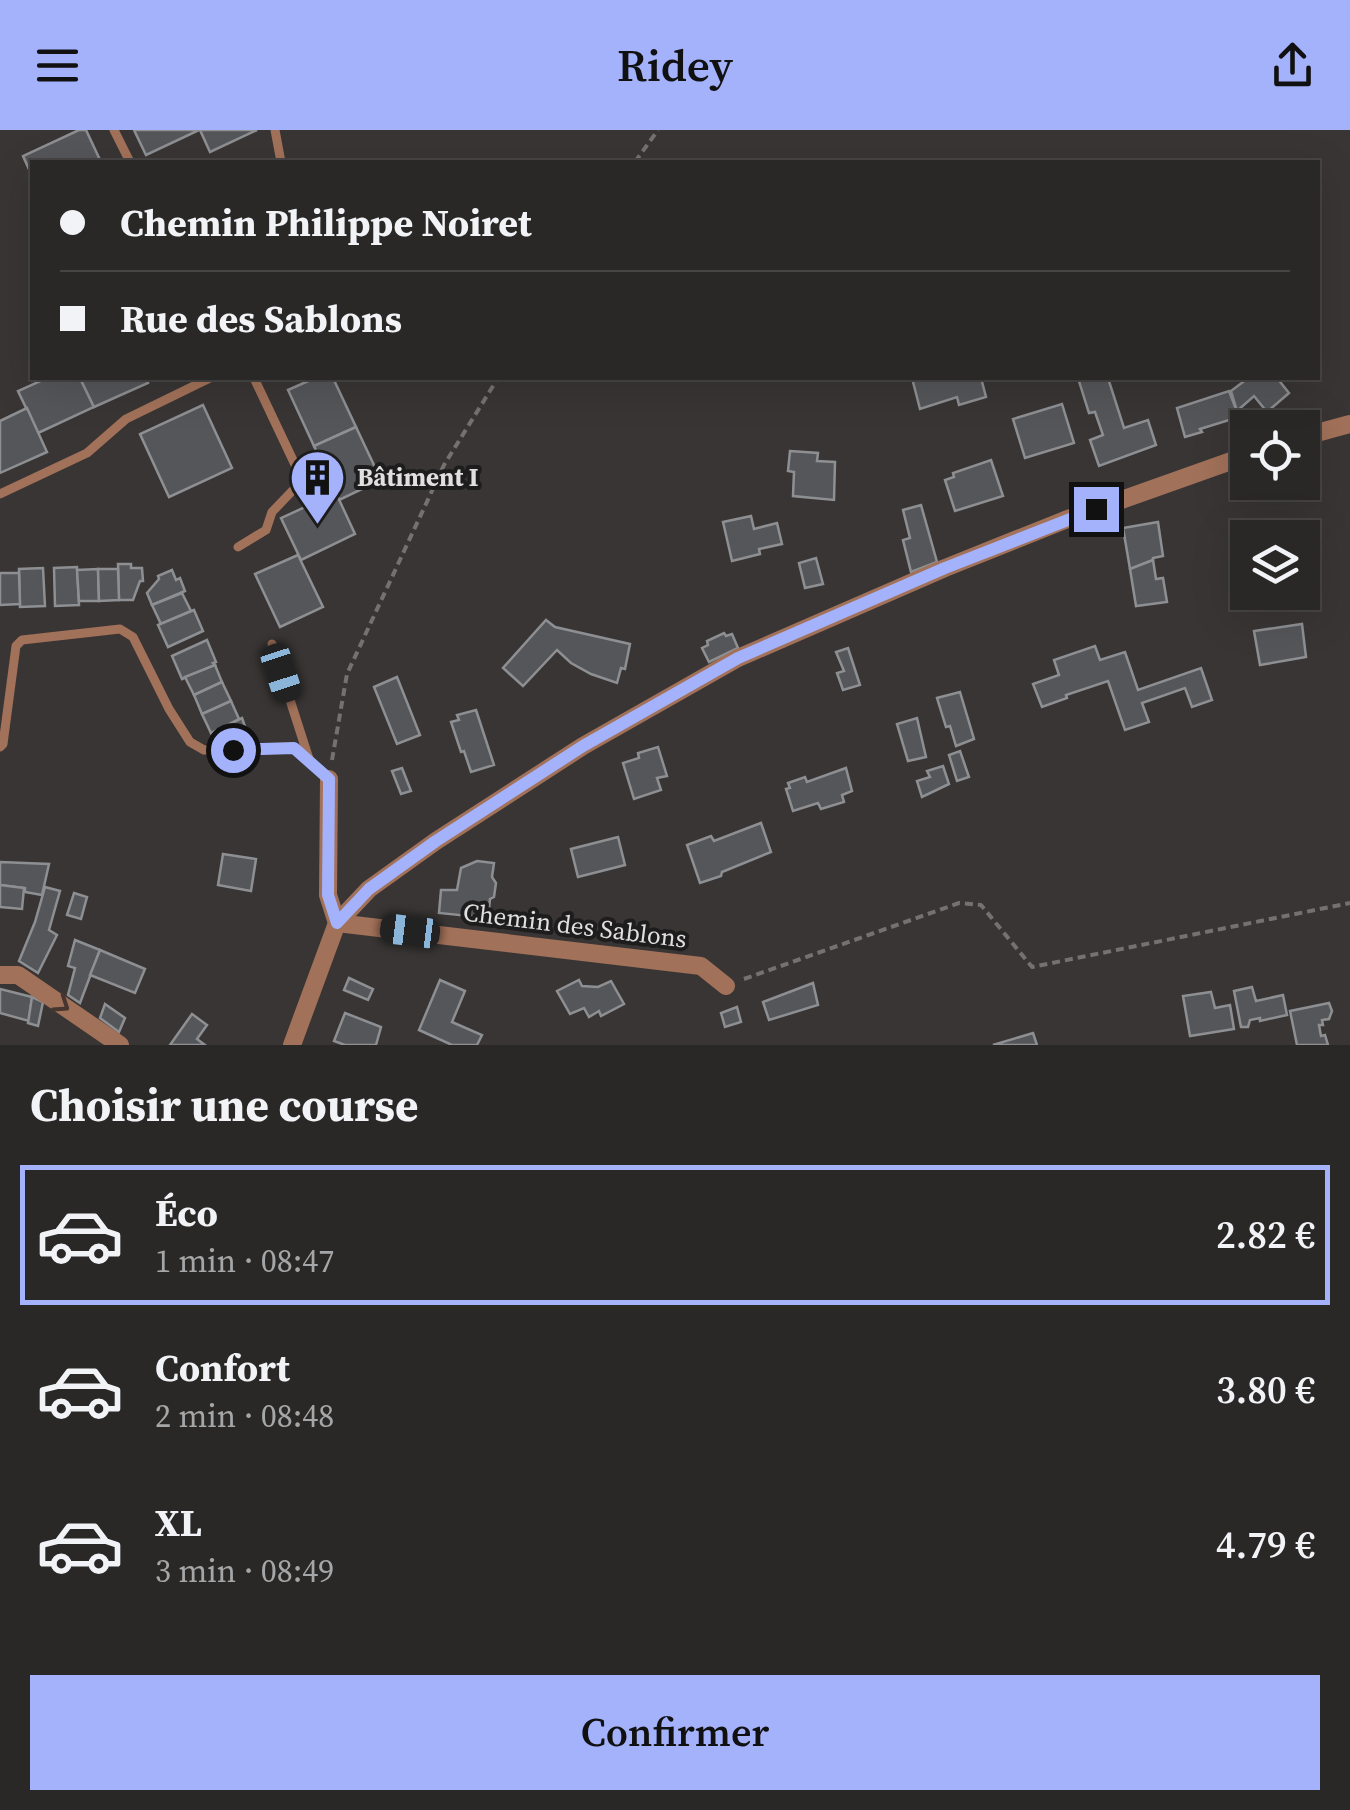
<!DOCTYPE html>
<html lang="fr">
<meta charset="utf-8">
<style>
body{margin:0;font-family:"Source Serif 4",serif;background:#363433;color:#f1f3f6;height:100vh;display:flex;flex-direction:column;font-size:38px;white-space:nowrap}
*{box-sizing:border-box;margin:0}
p{font-size:32px;color:#a5a6a7}
.icon{flex:none;width:55px;height:55px;fill:none;stroke:currentColor;stroke-width:2;stroke-linecap:round;stroke-linejoin:round}
.map{position:relative;height:915px;overflow:hidden}
.details{display:flex;flex-direction:column;background:#2a2827;flex:1}
.details>*{flex:none}
.top-card{position:absolute;left:30px;top:30px;width:1290px;height:220px;border-radius:0px;box-shadow:0 10px 40px #0002,0 0 0 2px #464444;display:grid;align-content:center;height:220px;padding:0 30px;background:#2a2827}
.fabs{position:absolute;left:1230px;top:280px;display:grid;gap:20px}
.fabs a{display:grid;place-items:center;width:90px;height:90px;border-radius:0px;background:#2a2827;box-shadow:0 10px 40px #0002,0 0 0 2px #464444;font-size:50px}
.end{position:absolute;width:45px;height:45px;margin:-22px;border:12px solid #a4b2fc;background:#111;box-shadow:0 0 0 5px #111}
.from{border-radius:50%}
.car{position:absolute;width:30px;height:60px;margin:-30px -15px;border-radius:12px;box-shadow:0 0 8px 2px #0007;background:linear-gradient(#222 24%,#8ab4d8 0 40%,#222 0 76%,#8ab4d8 0 86%,#222 0)}
.top-card b{display:flex;align-items:center;gap:35px;height:95px;font-size:38px}
.top-card b+b{border-top:2px solid #464444}
.top-card i{width:25px;height:25px;background:#f1f3f6}
ul{padding:0;list-style:none}
li{display:flex;align-items:center;gap:30px;height:140px;margin:0 20px 15px;padding:0 10px;border:5px solid transparent;border-radius:0px}
li div{flex:1}
li b{display:block;font-size:38px}
li em{font-style:normal;font-weight:600}
li.on{border-color:#a4b2fc}
li>.icon{width:90px;height:90px;stroke-width:1.5}
h2{padding:0 30px;font-size:45px;line-height:120px}
.cta{display:flex;gap:20px;margin-top:auto;padding:20px 30px}
.cta a{flex:1;height:115px;border-radius:0px;background:#a4b2fc;color:#111;font-size:40px;font-weight:600;line-height:115px;text-align:center}
header{display:flex;justify-content:space-between;align-items:center;height:130px;padding:0 30px;background:#a4b2fc;color:#111;font-size:45px;font-weight:600}
.map>svg:first-child{display:block}
.building{fill:#555659;stroke:#8e8f92;stroke-width:2.5}
.lines{fill:none;stroke-linecap:round;stroke-linejoin:round}
.path{stroke:#747271;stroke-width:4;stroke-dasharray:8 5;stroke-linecap:butt}
.lane{stroke:#a27159;stroke-width:9}
.street{stroke:#a27159;stroke-width:18}
.oneway{stroke:#46362f}
.route{stroke:#a4b2fc;stroke-width:12}
.labels{text-anchor:middle;stroke-width:8;stroke-linejoin:round;paint-order:stroke}
.poi-label{font-size:25px;font-weight:bold;fill:#e1dfdf;stroke:#1e1d1d;text-anchor:start}
.street-label{font-size:25px;fill:#e1dfdf;stroke:#1e1d1d}
</style>
<header><svg class="icon" aria-label="menu" viewBox="0 0 24 24"><path d="M4 6h16M4 12h16M4 18h16"/></svg>Ridey<svg class="icon" aria-label="share" viewBox="0 0 24 24"><path d="M12 15V3M7 8l5-5 5 5M5 13v7h14v-7"/></svg></header>
<div class="map">
<svg width="1350" height="915" viewBox="0 0 1350 915">
<rect width="100%" height="100%" fill="#383534"/>
<g class="building">
<polygon points="79,0 86,0 101,32 32,32 32,46 23,26"/>
<polygon points="134,0 199,0 146,25"/>
<polygon points="200,0 257,0 210,22"/>
<polygon points="47,248 80,248 94,277 38,303 18,261"/>
<polygon points="80,248 145,248 148,253 94,277"/>
<polygon points="315,248 333,248 356,297 314,316 288,260"/>
<polygon points="912,248 971,248 971,249 981,248 986,267 959,275 957,267 920,279"/>
<polygon points="1078,248 1108,248 1124,298 1148,290 1156,315 1099,336 1090,310 1103,305 1095,282 1089,283"/>
<polygon points="1240,248 1277,248 1289,263 1267,282 1254,266 1237,281 1231,261 1243,252"/>
<polygon points="1229,261 1239,287 1200,299 1202,302 1185,307 1177,278"/>
<polygon points="1062,274 1074,313 1025,328 1013,289"/>
<polygon points="203,275 232,338 169,367 140,304"/>
<polygon points="27,278 47,322 0,343 0,291"/>
<polygon points="356,297 381,350 339,370 314,316"/>
<polygon points="790,321 818,323 817,331 835,332 834,370 793,366 794,342 788,341"/>
<polygon points="991,330 1003,366 955,381 945,350 954,347 953,343"/>
<polygon points="336,363 355,404 301,430 281,388"/>
<polygon points="921,375 937,432 911,442 903,410 910,408 903,380"/>
<polygon points="751,386 754,399 777,393 782,414 759,419 760,424 732,431 723,392"/>
<polygon points="1158,392 1163,426 1153,428 1153,430 1130,439 1123,398"/>
<polygon points="298,425 323,477 280,497 255,444"/>
<polygon points="816,428 823,454 805,458 799,433"/>
<polygon points="1153,430 1156,449 1163,448 1167,472 1136,476 1130,439"/>
<polygon points="118,434 131,434 131,438 142,438 143,451 140,451 133,470 119,470"/>
<polygon points="77,437 79,475 55,476 54,438"/>
<polygon points="43,438 45,476 20,477 19,439"/>
<polygon points="98,439 99,471 79,471 77,440"/>
<polygon points="98,439 118,439 119,470 99,471"/>
<polygon points="172,440 176,450 180,448 185,461 152,475 147,463 159,449 158,446"/>
<polygon points="0,443 19,443 20,474 0,475"/>
<polygon points="182,463 191,481 161,494 152,475"/>
<polygon points="194,480 203,501 168,517 158,495"/>
<polygon points="546,490 555,497 630,514 625,539 621,538 617,553 591,544 571,533 557,520 523,556 503,538"/>
<polygon points="1302,494 1306,527 1260,535 1254,501"/>
<polygon points="724,503 726,506 732,504 738,518 709,532 702,518 708,515 707,511"/>
<polygon points="207,510 216,532 213,533 215,535 182,549 172,526"/>
<polygon points="1095,516 1100,530 1125,522 1138,560 1201,538 1212,570 1192,577 1185,558 1142,573 1149,592 1125,600 1108,551 1066,565 1067,568 1042,577 1033,554 1059,545 1054,530"/>
<polygon points="848,518 860,555 843,560 837,543 844,541 836,522"/>
<polygon points="215,535 222,552 194,565 185,547"/>
<polygon points="397,547 420,605 397,614 374,557"/>
<polygon points="222,552 231,571 202,584 194,565"/>
<polygon points="960,562 974,609 956,616 950,596 946,597 937,568"/>
<polygon points="231,571 239,589 211,603 202,584"/>
<polygon points="476,580 494,635 471,642 464,621 461,622 451,592 459,590 457,585"/>
<polygon points="242,588 251,614 217,615 211,603"/>
<polygon points="917,588 926,627 908,631 897,594"/>
<polygon points="658,617 667,646 657,648 661,660 634,669 623,633 639,628 638,623"/>
<polygon points="960,621 969,647 957,651 949,625"/>
<polygon points="943,636 949,654 922,667 917,651 930,647 927,641"/>
<polygon points="402,638 411,661 401,664 392,641"/>
<polygon points="846,638 852,661 842,665 844,672 821,679 818,673 793,681 786,659 790,658 788,653 805,647 807,652"/>
<polygon points="761,693 771,722 722,742 721,746 700,753 687,715 711,706 714,711"/>
<polygon points="618,707 625,735 578,747 571,719"/>
<polygon points="223,724 256,729 251,761 218,755"/>
<polygon points="477,731 494,733 492,747 496,753 494,767 490,769 488,788 439,783 441,760 457,760 461,738"/>
<polygon points="0,732 49,734 42,765 25,762 25,758 0,755"/>
<polygon points="0,755 24,758 22,779 0,777"/>
<polygon points="45,757 60,761 49,800 57,805 38,843 19,831 35,792"/>
<polygon points="74,763 87,767 81,789 67,785"/>
<polygon points="75,810 100,820 80,873 68,865 75,838 68,836"/>
<polygon points="100,820 145,839 135,863 90,845"/>
<polygon points="349,848 373,859 368,870 344,860"/>
<polygon points="440,850 465,861 452,892 482,905 477,915 452,915 419,900"/>
<polygon points="579,850 582,856 598,857 611,851 624,874 601,886 599,881 589,887 584,878 570,884 557,861"/>
<polygon points="813,853 818,875 769,890 763,872"/>
<polygon points="1252,857 1256,871 1283,865 1287,885 1260,891 1260,888 1250,890 1248,897 1241,897 1234,861"/>
<polygon points="0,859 32,867 29,891 0,883"/>
<polygon points="1211,862 1215,878 1230,875 1234,899 1190,906 1183,866"/>
<polygon points="32,867 43,872 38,896 28,893"/>
<polygon points="1329,873 1332,881 1329,889 1322,890 1323,895 1319,895 1321,906 1325,905 1328,915 1297,915 1290,881"/>
<polygon points="105,874 125,888 119,902 100,888"/>
<polygon points="737,877 741,892 725,897 721,883"/>
<polygon points="345,883 381,897 376,915 345,915 334,911"/>
<polygon points="192,884 207,895 197,909 205,915 170,915"/>
<polygon points="1033,903 1037,915 993,915"/>
</g>
<g class="lines">
<g class="path">
<polyline points="635,32 658,0"/>
<polyline points="332,630 347,544 444,335 498,248"/>
<polyline points="744,849 959,773 981,775 1032,837 1350,773"/>
</g>
<g class="lane">
<polyline points="114,0 130,32"/>
<polyline points="275,0 281,32"/>
<polyline points="0,364 87,323 126,289 210,248"/>
<polyline points="238,417 266,400 272,382 295,358 299,343 254,248"/>
<polyline points="272,514 309,629"/>
<polyline points="0,617 3,614 16,516 22,510 120,499 133,507 169,579 190,612 204,620 294,618 329,649"/>
</g>
<g class="street">
<polyline points="1302,307 1350,294"/>
<polyline points="329,649 328,765 337,793 701,836 726,856"/>
<polyline points="0,845 18,845 120,915"/>
<polyline points="292,915 337,793 369,759 436,711 583,616 738,528 945,438 1065,390 1248,325"/>
</g>
</g>
<defs><path id="oneway-chevron" d="M-2-3.5L2.5 0L-2 3.5" fill="none" stroke-width="1.6" stroke-linecap="round" stroke-linejoin="round" transform="scale(2.5)"/></defs>
<use class="oneway" href="#oneway-chevron" transform="translate(62 875) rotate(34)"/>
<g class="lines">
<polyline class="route" points="233,620 294,618 329,649 328,765 337,793 369,759 436,711 583,616 738,528 945,438 1096,379"/>
</g>
<defs>
<symbol id="building-pin" viewBox="-11 -11 22 30"><path d="M0 17L-7.5 6A9.5 9.5 0 1 1 7.5 6Z" fill="#a4b2fc" stroke="#1e1d1d"/><path d="M-4-6H4V6H1V3H-1V6H-4ZM-2.5-4.3h1.7v1.8h-1.7ZM.8-4.3h1.7v1.8H.8ZM-2.5-1h1.7V.8h-1.7ZM.8-1h1.7V.8H.8Z" fill="#111"/></symbol>
</defs>
<g fill-rule="evenodd">
<use href="#building-pin" x="286" y="316" width="63" height="86"/>
</g>
<g class="labels">
<g class="poi-label">
<text x="357" y="356">Bâtiment I</text>
</g>
<g class="street-label">
<text transform="translate(575 795) rotate(7)" y="9">Chemin des Sablons</text>
</g>
</g>
</svg>
<div class="fabs">
<a><svg class="icon" aria-label="locate" viewBox="0 0 24 24"><circle cx="12" cy="12" r="6"/><path d="M12 2v4M12 18v4M2 12h4M18 12h4"/></svg></a>
<a><svg class="icon" aria-label="layers" viewBox="0 0 24 24"><path d="M12 4l9 5-9 5-9-5zM3 14l9 5 9-5"/></svg></a>
</div>
<i class="end from" style="left:233px;top:620px"></i>
<i class="end" style="left:1096px;top:379px"></i>
<i class="car" style="left:281px;top:543px;rotate:162deg"></i>
<i class="car" style="left:410px;top:801px;rotate:277deg"></i>
<div class="top-card">
<b><i class="from"></i>Chemin Philippe Noiret</b>
<b><i></i>Rue des Sablons</b>
</div>
</div>
<section class="details">
<h2>Choisir une course</h2>
<ul>
<li class="on"><svg class="icon" aria-label="car" viewBox="0 0 24 24"><path d="M5 17H2v-5l4-1 3-4h7l3 4 3 1v5h-3M9 17h6M6 11h13"/><circle cx="7" cy="17" r="2"/><circle cx="17" cy="17" r="2"/></svg><div><b>Éco</b><p>1 min · 08:47</p></div><em>2.82 €</em></li>
<li><svg class="icon" aria-label="car" viewBox="0 0 24 24"><path d="M5 17H2v-5l4-1 3-4h7l3 4 3 1v5h-3M9 17h6M6 11h13"/><circle cx="7" cy="17" r="2"/><circle cx="17" cy="17" r="2"/></svg><div><b>Confort</b><p>2 min · 08:48</p></div><em>3.80 €</em></li>
<li><svg class="icon" aria-label="car" viewBox="0 0 24 24"><path d="M5 17H2v-5l4-1 3-4h7l3 4 3 1v5h-3M9 17h6M6 11h13"/><circle cx="7" cy="17" r="2"/><circle cx="17" cy="17" r="2"/></svg><div><b>XL</b><p>3 min · 08:49</p></div><em>4.79 €</em></li>
</ul>
<div class="cta"><a>Confirmer</a></div>
</section>
